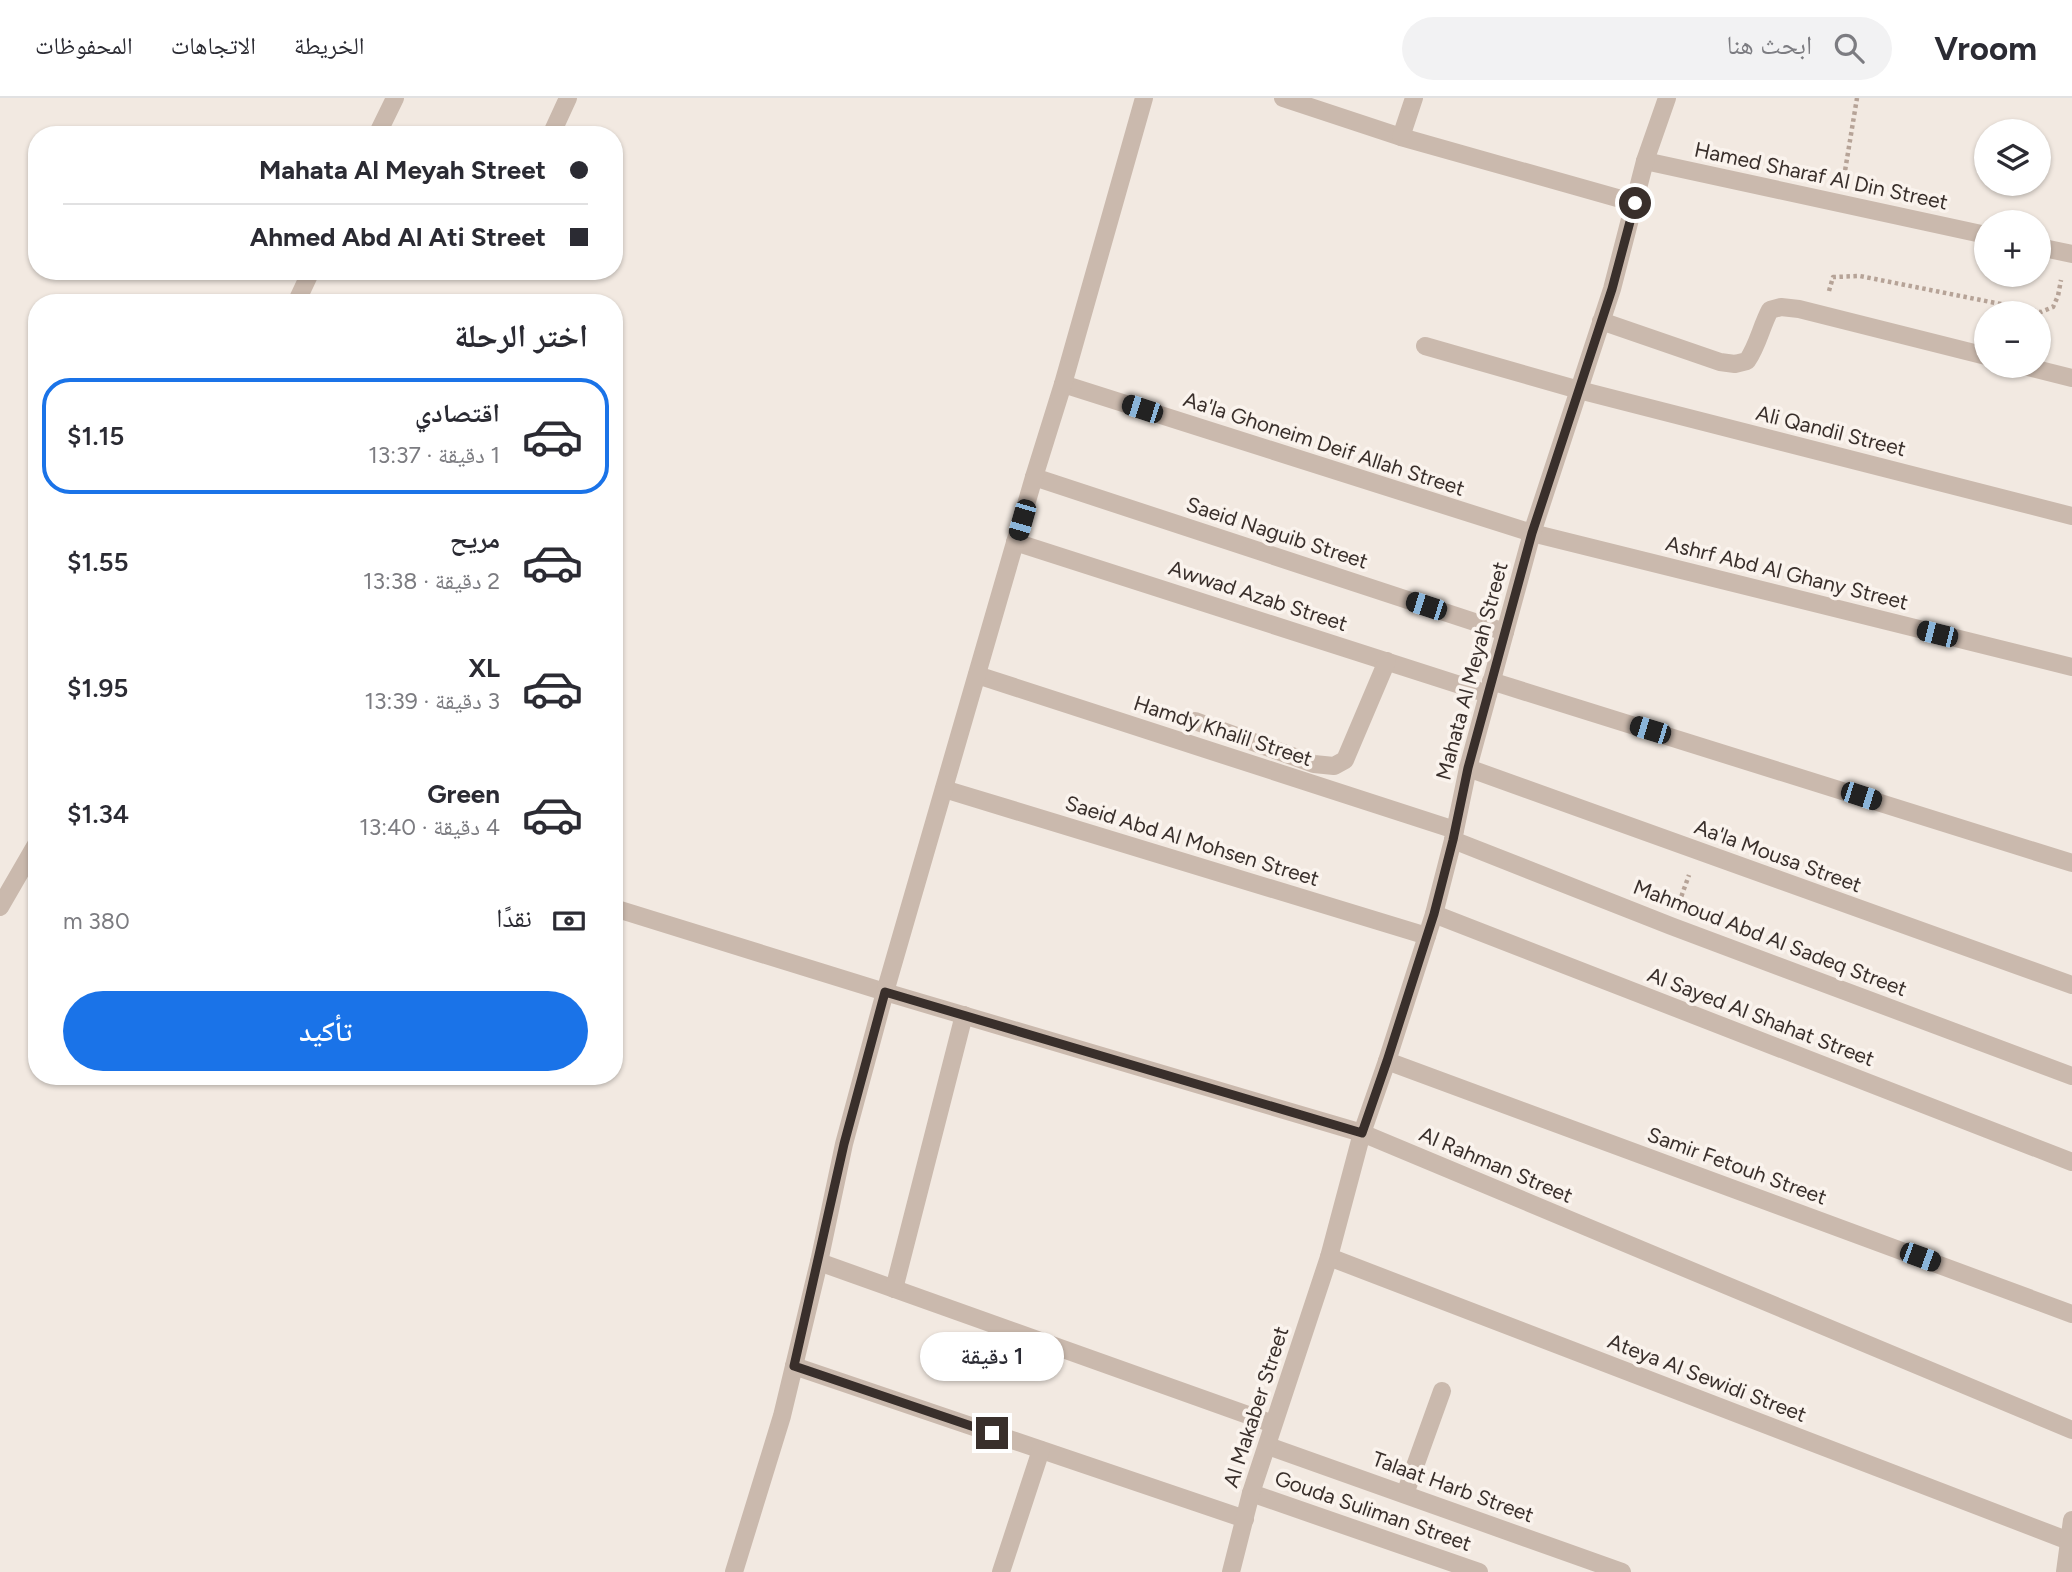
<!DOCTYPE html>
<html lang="ar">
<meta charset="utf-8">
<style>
body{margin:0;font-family:Figtree,"Noto Naskh Arabic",sans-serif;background:#f2f2f3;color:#2b2b33;direction:rtl;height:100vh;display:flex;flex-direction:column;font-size:26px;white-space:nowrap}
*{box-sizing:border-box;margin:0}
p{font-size:23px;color:#7c7c81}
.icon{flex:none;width:38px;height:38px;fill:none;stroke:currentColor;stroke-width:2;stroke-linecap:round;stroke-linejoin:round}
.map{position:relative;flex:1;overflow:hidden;direction:ltr}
.details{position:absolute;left:28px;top:196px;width:595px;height:791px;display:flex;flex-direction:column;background:#fff;border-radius:28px;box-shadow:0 2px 5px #0004;direction:rtl}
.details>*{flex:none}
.banner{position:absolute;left:28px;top:28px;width:595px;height:154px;border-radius:28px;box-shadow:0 2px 5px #0004;direction:rtl;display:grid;align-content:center;height:154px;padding:0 35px;background:#fff}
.controls{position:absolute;left:1974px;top:21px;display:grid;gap:14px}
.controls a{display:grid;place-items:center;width:77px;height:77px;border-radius:50%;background:#fff;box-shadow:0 2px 5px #0004;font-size:35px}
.end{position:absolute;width:32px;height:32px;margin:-16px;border:9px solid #392f2b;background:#fff;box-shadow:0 0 0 4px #fff}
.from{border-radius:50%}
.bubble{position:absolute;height:49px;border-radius:24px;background:#fff;box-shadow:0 2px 5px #0004;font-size:23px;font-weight:600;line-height:49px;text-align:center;direction:rtl}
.car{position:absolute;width:21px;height:42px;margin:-21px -10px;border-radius:9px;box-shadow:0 0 5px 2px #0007;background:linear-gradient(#222 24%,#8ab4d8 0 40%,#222 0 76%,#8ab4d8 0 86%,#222 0)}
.banner b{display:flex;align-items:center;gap:24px;height:66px;font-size:26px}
.banner b+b{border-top:2px solid #e1e1e2}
.banner i{width:18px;height:18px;background:#2b2b33}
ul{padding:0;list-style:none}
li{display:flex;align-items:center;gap:21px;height:116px;margin:0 14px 10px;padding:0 21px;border:4px solid transparent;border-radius:28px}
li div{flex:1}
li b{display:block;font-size:26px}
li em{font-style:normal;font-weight:600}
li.current{border-color:#1a73e8}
li>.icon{width:63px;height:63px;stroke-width:1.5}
h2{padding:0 35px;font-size:32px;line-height:84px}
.pay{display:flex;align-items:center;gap:18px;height:77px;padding:0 35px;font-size:26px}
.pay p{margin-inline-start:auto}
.action{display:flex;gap:14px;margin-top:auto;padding:14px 35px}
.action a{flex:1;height:80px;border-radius:42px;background:#1a73e8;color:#fff;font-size:28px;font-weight:600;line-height:80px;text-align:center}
header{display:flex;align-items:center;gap:42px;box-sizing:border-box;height:98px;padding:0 35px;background:#fff;border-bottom:2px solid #e1e1e2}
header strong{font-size:33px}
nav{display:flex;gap:38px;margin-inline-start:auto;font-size:24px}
.search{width:490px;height:63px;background:#f2f2f3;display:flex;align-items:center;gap:18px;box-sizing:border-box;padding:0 24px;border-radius:38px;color:#7c7c81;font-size:26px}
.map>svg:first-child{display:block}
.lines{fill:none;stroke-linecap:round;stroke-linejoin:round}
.path{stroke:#b6a397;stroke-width:4.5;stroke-dasharray:3.5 3.5;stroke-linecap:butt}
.minor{stroke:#cab9ad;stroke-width:18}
.route{stroke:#392f2b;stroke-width:9}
.labels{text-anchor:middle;stroke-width:7;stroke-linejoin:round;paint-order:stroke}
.street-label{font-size:21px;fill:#392f2b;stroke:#faf3ed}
</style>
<header>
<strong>Vroom</strong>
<div class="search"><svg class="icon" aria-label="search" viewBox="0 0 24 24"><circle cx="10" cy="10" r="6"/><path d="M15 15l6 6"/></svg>ابحث هنا</div>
<nav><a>الخريطة</a><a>الاتجاهات</a><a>المحفوظات</a></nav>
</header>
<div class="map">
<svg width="2072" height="1474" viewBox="0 0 2072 1474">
<rect width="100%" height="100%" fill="#f2e9e1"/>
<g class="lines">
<g class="path">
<polyline points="1844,79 1857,0"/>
<polyline points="1829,193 1833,179 1860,178 2041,214 2053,209 2058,198 2061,182"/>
<polyline points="1679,805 1689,777"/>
</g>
<g class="minor">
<polyline points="1283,0 1401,39 1635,105"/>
<polyline points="377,37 395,0"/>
<polyline points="551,37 568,0"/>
<polyline points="1401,39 1414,0"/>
<polyline points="1645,63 1986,137"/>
<polyline points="2039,149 2072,156"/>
<polyline points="296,205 311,173"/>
<path d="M1601 223 1720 264 1735 266 1747 263C1758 247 1761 229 1770 212L1781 209 1799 211 1986 258"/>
<polyline points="1425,248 1579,292 2072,418"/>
<polyline points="2024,268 2072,280"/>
<polyline points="1063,286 1532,435 2072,569"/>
<polyline points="1034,379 1505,534"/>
<polyline points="1015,444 1488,596"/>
<polyline points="977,577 1455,732"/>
<polyline points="1491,583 2072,765"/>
<polyline points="1195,623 1314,666 1334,668 1345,662 1387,563"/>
<polyline points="1468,670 2072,887"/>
<polyline points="944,691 1427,838"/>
<polyline points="1453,742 1671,828 2072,978"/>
<polyline points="0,809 37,745"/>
<polyline points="614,810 885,894 1362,1035 2072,1332"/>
<polyline points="1434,816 2072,1064"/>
<polyline points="1387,963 2072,1216"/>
<polyline points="1329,1159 2069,1443"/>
<polyline points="819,1164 1273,1326"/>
<polyline points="894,1191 964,917"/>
<polyline points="794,1268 1245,1421"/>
<polyline points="1268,1348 1622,1474"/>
<polyline points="1251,1395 1479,1474"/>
<polyline points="1405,1396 1442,1293"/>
<polyline points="734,1474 782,1318 819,1164 844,1046 885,894 1034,379 1063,286 1144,0"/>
<polyline points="1001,1474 1041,1352"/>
<polyline points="1231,1474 1251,1395 1329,1159 1362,1035 1387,963 1434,816 1453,742 1468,670 1532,435 1612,191 1645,63 1667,0"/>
<polyline points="2065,1474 2072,1422"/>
</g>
</g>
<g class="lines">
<polyline class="route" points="992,1335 794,1268 844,1046 885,894 1362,1035 1387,963 1434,816 1453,742 1468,670 1532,435 1612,191 1635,105"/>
</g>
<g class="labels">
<g class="street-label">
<text transform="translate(1821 78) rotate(12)" y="7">Hamed Sharaf Al Din Street</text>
<text transform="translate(1831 333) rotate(14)" y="7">Ali Qandil Street</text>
<text transform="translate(1324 346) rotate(18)" y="7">Aa'la Ghoneim Deif Allah Street</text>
<text transform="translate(1277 435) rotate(18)" y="7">Saeid Naguib Street</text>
<text transform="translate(1787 475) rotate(14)" y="7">Ashrf Abd Al Ghany Street</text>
<text transform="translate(1258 498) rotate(18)" y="7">Awwad Azab Street</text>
<text transform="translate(1472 573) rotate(-75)" y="7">Mahata Al Meyah Street</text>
<text transform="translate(1223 633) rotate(18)" y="7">Hamdy Khalil Street</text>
<text transform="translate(1192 743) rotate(17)" y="7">Saeid Abd Al Mohsen Street</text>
<text transform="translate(1778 758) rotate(20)" y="7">Aa'la Mousa Street</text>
<text transform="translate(1770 840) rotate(21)" y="7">Mahmoud Abd Al Sadeq Street</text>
<text transform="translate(1761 919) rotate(21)" y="7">Al Sayed Al Shahat Street</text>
<text transform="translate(1496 1067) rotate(23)" y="7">Al Rahman Street</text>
<text transform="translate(1737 1068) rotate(20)" y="7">Samir Fetouh Street</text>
<text transform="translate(1707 1280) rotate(21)" y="7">Ateya Al Sewidi Street</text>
<text transform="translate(1256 1309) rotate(-72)" y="7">Al Makaber Street</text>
<text transform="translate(1453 1389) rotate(20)" y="7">Talaat Harb Street</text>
<text transform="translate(1373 1413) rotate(19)" y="7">Gouda Suliman Street</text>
</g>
</g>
</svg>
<div class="controls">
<a><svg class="icon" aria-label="layers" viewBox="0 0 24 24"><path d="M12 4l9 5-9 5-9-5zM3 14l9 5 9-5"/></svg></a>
<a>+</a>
<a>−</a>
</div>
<i class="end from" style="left:1635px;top:105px"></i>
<i class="end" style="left:992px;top:1335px"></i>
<div class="bubble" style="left:920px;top:1234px;width:144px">1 دقيقة</div>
<i class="car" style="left:1142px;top:311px;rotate:288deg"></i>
<i class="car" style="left:1022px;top:422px;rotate:196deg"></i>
<i class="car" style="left:1426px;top:508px;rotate:288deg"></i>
<i class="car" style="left:1937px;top:536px;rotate:284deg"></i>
<i class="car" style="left:1650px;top:632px;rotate:287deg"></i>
<i class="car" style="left:1861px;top:698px;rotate:108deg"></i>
<i class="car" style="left:1920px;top:1159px;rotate:110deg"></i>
<div class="banner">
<b><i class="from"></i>Mahata Al Meyah Street</b>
<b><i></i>Ahmed Abd Al Ati Street</b>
</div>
<section class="details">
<h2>اختر الرحلة</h2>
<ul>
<li class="current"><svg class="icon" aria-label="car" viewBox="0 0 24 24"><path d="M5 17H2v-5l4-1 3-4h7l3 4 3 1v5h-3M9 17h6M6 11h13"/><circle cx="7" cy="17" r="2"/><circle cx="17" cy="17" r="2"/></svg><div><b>اقتصادي</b><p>1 دقيقة · 13:37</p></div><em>$1.15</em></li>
<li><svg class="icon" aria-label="car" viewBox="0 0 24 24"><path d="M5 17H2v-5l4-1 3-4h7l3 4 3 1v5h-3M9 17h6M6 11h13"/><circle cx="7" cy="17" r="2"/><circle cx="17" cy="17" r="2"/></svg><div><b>مريح</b><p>2 دقيقة · 13:38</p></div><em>$1.55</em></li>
<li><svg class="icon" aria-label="car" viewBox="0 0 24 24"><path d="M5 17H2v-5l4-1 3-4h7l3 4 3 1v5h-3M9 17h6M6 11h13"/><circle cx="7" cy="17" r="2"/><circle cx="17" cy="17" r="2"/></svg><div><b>XL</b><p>3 دقيقة · 13:39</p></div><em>$1.95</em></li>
<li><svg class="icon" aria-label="car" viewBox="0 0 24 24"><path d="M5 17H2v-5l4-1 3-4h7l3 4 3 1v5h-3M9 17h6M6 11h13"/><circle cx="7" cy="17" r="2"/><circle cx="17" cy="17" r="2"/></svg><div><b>Green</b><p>4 دقيقة · 13:40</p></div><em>$1.34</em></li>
</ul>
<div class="pay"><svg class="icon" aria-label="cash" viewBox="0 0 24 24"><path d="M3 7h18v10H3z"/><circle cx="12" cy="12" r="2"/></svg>نقدًا<p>380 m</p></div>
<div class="action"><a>تأكيد</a></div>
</section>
</div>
